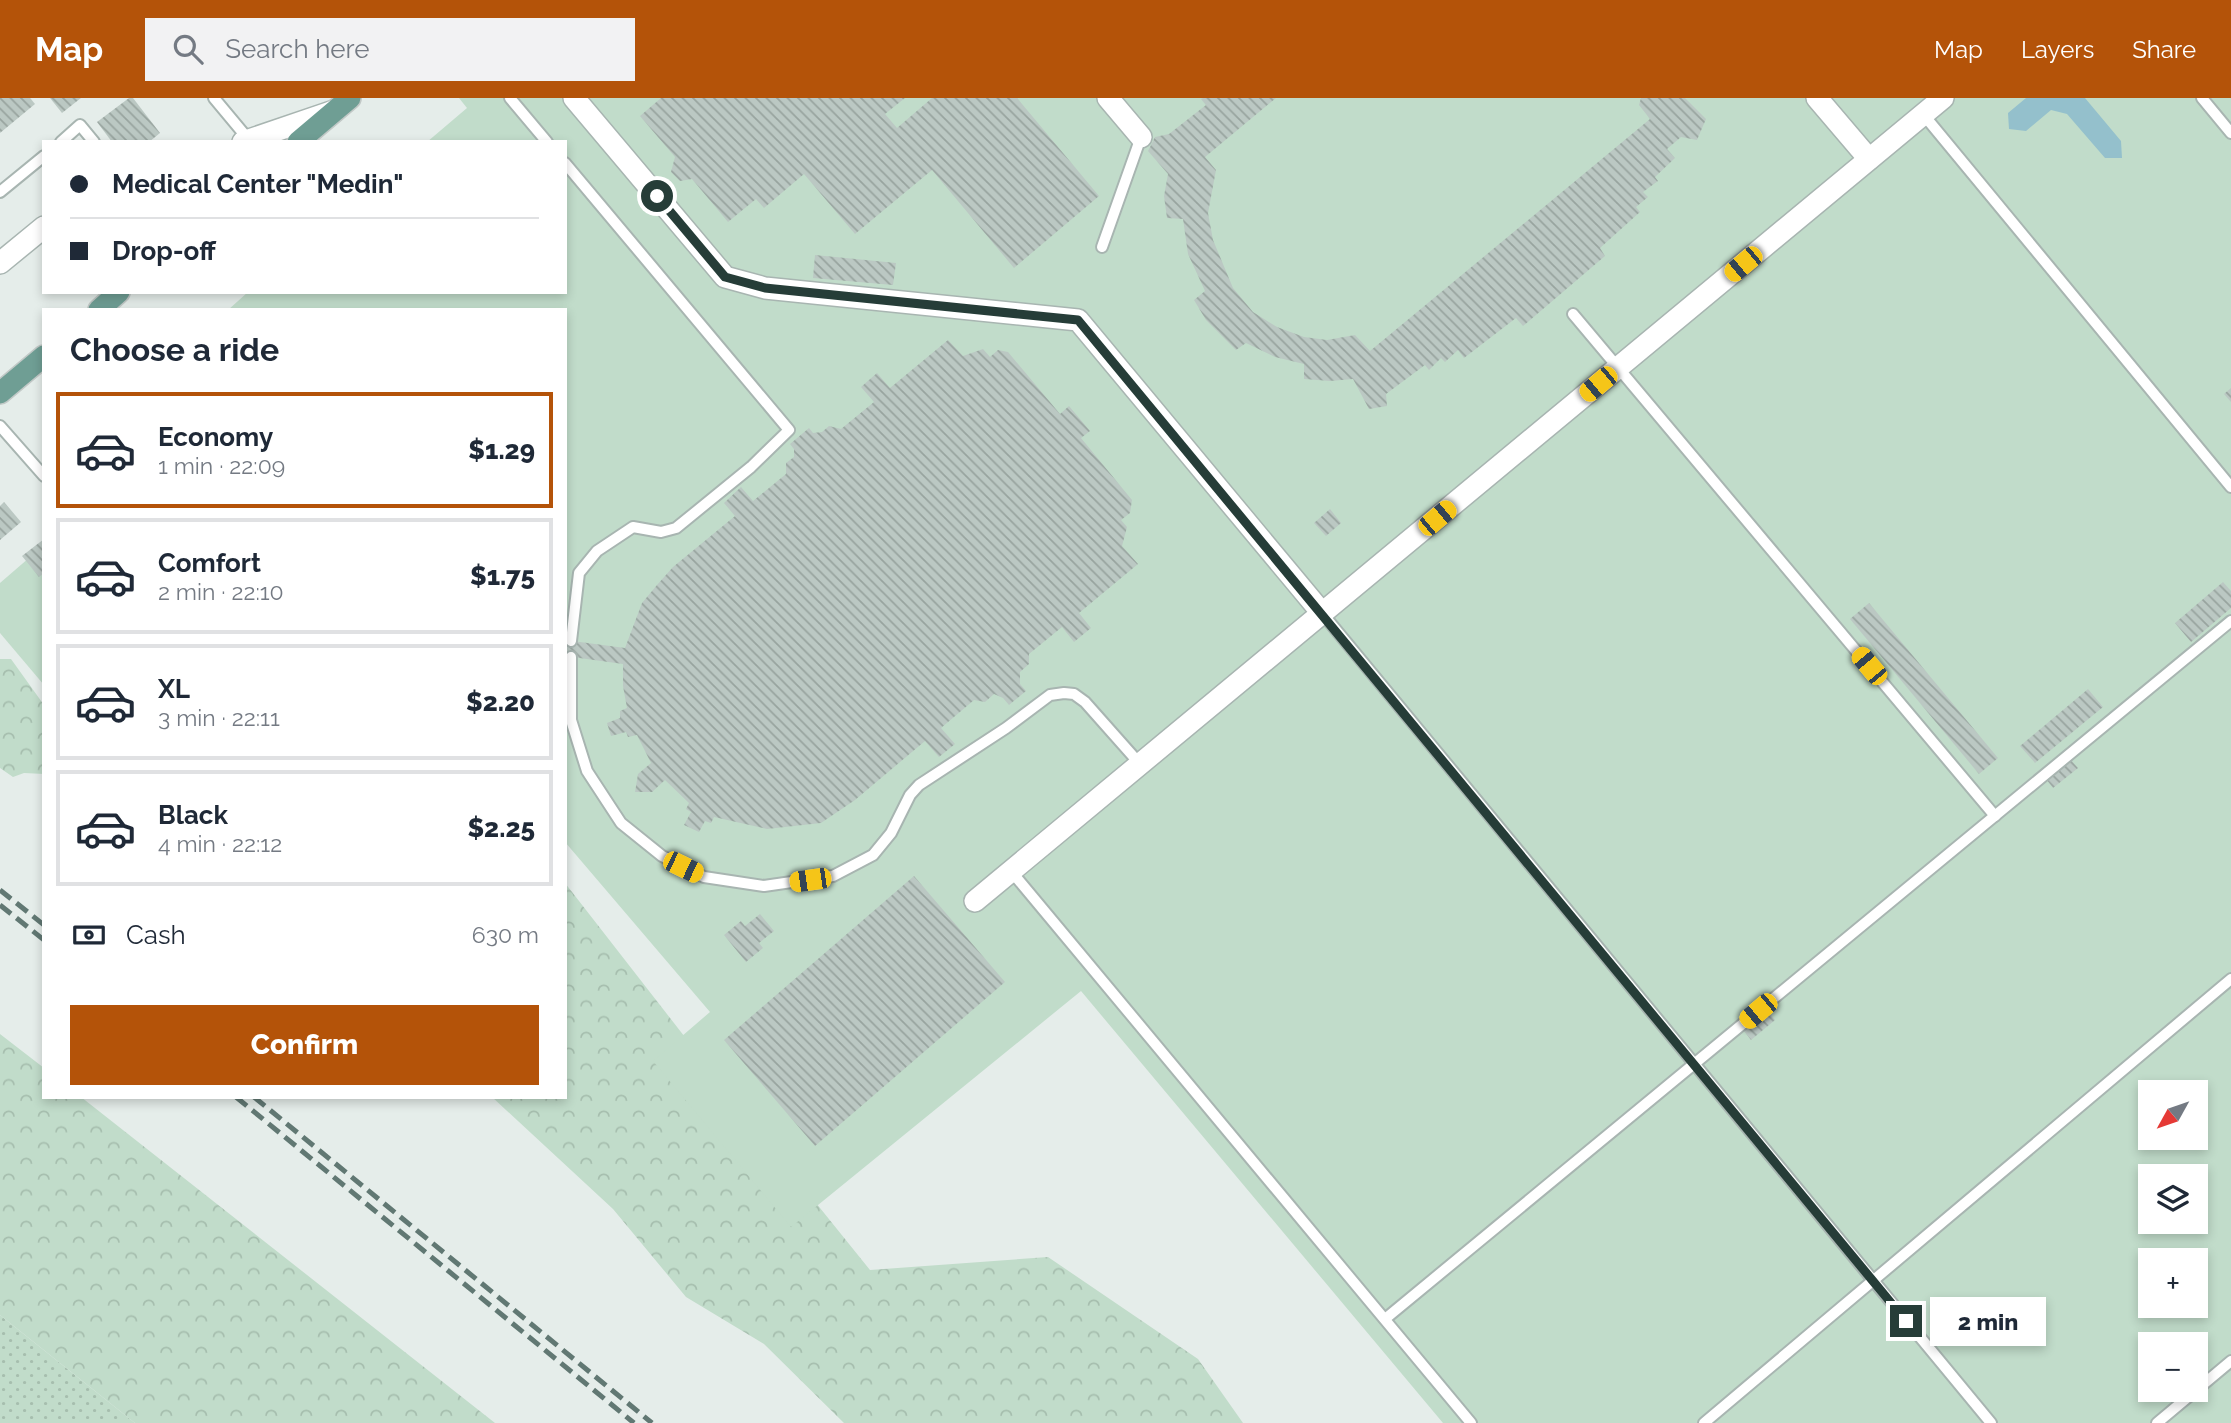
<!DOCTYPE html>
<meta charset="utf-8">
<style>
body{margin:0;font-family:Raleway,sans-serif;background:#f2f2f3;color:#1f2937;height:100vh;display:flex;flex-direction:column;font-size:26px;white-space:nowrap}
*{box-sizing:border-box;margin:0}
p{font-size:23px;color:#747a83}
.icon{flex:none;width:38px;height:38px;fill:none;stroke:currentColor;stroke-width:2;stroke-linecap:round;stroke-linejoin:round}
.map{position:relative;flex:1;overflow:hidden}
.details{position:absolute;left:42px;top:210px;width:525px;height:791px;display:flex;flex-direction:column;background:#fff;border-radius:0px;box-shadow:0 4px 10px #0003}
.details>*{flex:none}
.banner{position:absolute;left:42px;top:42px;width:525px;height:154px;border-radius:0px;box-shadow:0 4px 10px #0003;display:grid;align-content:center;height:154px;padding:0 28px;background:#fff}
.needle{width:46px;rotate:230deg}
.controls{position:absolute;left:2138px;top:982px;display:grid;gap:14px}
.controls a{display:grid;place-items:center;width:70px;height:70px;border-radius:0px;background:#fff;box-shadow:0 4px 10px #0003;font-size:35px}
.end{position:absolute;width:32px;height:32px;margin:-16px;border:9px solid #263d38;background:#fff;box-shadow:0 0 0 4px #fff}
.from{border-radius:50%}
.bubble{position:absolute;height:49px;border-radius:0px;background:#fff;box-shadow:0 4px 10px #0003;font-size:23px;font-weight:800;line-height:49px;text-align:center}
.car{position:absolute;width:21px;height:42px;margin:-21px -10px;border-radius:9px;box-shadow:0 0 5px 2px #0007;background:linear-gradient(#f5c518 24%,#345 0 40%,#f5c518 0 76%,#345 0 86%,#f5c518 0)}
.banner b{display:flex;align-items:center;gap:24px;height:66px;font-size:26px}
.banner b+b{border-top:2px solid #e0e1e3}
.banner i{width:18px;height:18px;background:#1f2937}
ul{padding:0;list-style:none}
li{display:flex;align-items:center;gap:21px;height:116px;margin:0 14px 10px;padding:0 14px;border:4px solid #e0e1e3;border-radius:0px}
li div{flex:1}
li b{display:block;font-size:26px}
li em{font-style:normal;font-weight:800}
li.on{border-color:#b45309}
li>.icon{width:63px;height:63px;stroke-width:1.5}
h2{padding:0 28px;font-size:32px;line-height:84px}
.pay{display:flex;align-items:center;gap:18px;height:77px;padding:0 28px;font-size:26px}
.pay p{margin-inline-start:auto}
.cta{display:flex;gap:14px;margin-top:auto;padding:14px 28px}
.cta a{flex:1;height:80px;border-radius:0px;background:#b45309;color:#fff;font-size:28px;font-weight:800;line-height:80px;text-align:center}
header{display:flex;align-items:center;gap:42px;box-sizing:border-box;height:98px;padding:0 35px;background:#b45309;color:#fff}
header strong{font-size:33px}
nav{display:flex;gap:38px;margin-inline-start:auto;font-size:24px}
.search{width:490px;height:63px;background:#f2f2f3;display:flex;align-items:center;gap:18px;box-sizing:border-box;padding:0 24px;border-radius:0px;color:#747a83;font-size:26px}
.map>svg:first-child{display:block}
.grass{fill:url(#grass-dots)}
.forest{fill:url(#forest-crowns)}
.park{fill:#c1dcca;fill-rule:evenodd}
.water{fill:#94c0cc}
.building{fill:url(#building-back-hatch)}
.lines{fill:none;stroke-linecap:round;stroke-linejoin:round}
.service-casing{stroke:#a8b5b1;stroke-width:14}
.minor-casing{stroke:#a8b5b1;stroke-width:24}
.primary-casing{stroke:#c2c9c7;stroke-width:24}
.service{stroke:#fff;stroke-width:10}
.minor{stroke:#fff;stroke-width:21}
.primary{stroke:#6f9e94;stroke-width:21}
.rail{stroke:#617873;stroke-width:5;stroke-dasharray:14 7;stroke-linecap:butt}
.route{stroke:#263d38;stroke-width:9}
</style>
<header>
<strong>Map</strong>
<div class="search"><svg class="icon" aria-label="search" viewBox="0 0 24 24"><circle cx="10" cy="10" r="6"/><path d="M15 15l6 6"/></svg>Search here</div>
<nav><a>Map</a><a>Layers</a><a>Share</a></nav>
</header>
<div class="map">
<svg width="2231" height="1325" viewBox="0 0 2231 1325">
<defs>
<pattern id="grass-dots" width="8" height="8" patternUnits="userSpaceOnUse" patternTransform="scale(1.75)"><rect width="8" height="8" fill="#c1dcca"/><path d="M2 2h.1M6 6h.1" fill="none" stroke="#a6beae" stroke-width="1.8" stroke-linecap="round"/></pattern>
<pattern id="forest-crowns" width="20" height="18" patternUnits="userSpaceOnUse" patternTransform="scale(1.75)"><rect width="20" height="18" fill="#c1dcca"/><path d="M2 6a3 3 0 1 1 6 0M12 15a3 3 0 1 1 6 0" fill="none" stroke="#a6beae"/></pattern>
<pattern id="building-back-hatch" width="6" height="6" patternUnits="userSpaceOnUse" patternTransform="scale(1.75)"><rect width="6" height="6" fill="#bbc8c3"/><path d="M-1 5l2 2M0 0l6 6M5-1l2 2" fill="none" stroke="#98a49f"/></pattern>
</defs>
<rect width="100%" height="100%" fill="#e5edea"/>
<polygon class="grass" points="0,1217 135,1325 0,1325"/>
<g class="forest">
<polygon points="0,561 11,561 44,607 44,676 24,675 13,679 0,670"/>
<polygon points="565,785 758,1033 870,1172 1048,1159 1198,1261 1243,1325 844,1325 764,1246 686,1199 613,1111 492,999 565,999"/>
<polygon points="0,936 44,970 44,999 81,999 495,1325 135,1325 0,1217"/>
</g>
<g class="park">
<path d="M459 0H2231V1325H1443L1081 893 791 1129 653 963 710 914 565 744V212H228L248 194H565V44H427L467 10ZM2151 994H2196V1040H2151ZM2151 1078H2196V1124H2151ZM2151 1162H2196V1208H2151ZM2151 1246H2196V1292H2151Z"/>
<polygon points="44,447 44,587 0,535 0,485"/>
</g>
<polygon class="water" points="2026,0 2085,0 2121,43 2122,60 2105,60 2067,16 2051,12 2026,33 2009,31 2008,15"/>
<g class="building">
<polygon points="0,0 30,0 35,6 0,35"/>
<polygon points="50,0 81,0 62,15"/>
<polygon points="129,0 133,0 160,35 149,44 112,44 97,24"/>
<polygon points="661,0 905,0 885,16 897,30 932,0 1017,0 1099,98 1014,170 932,72 855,136 804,76 764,110 756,101 728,124 692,81 680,83 671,74 675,59 640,18"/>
<polygon points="1203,0 1276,0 1205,59 1216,72 1208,115 1213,142 1233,190 1253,214 1277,229 1304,239 1327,242 1355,237 1370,253 1650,21 1639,7 1641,0 1685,0 1706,21 1697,42 1681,39 1667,51 1675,60 1655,79 1658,83 1643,94 1648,99 1636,109 1640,114 1600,150 1605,158 1523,228 1516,220 1464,260 1458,252 1445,264 1441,260 1429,272 1425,267 1386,296 1387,308 1369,311 1353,281 1330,283 1304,281 1304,266 1275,259 1246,245 1236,252 1206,222 1194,202 1205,193 1188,156 1183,121 1167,120 1164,98 1168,76 1148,53 1155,39 1169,36 1206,7 1201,1"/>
<polygon points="815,157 896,165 893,187 813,180"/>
<polygon points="948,242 963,258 983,251 990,259 998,252 1008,254 1060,316 1069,308 1090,333 1081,340 1132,402 1130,415 1121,422 1127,429 1122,448 1138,466 1079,515 1091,530 1074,544 1062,529 1029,556 1029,566 1020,574 1020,586 1026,593 1009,607 1003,600 994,596 985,604 974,602 941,630 955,646 939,659 925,643 855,702 821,725 767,731 714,719 711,725 705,723 699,734 684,727 691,714 686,711 689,705 665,682 652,694 635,694 638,676 651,665 637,637 628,639 626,634 611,638 607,625 620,620 620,613 627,610 623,588 623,566 565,558 565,542 625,550 642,505 657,487 673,469 735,418 724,405 741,389 753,403 786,376 786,365 794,359 794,351 790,346 809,330 813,335 822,334 829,328 841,331 874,304 861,289 877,275 890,290"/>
<polygon points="2231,290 2231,304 2224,296"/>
<polygon points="4,404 21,424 0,442 0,408"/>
<polygon points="1330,411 1341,425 1326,438 1314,425"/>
<polygon points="44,441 44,475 39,479 22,458"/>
<polygon points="2223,484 2231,493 2231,510 2191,544 2175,525"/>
<polygon points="1869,505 1998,660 1979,676 1850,521"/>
<polygon points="2088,591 2103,609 2035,665 2020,648"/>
<polygon points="2070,661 2078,670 2053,690 2046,681"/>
<polygon points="914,778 1005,884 815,1048 724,942"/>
<polygon points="760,816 774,833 759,845 763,850 746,864 724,837 741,823 745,828"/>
<polygon points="1768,913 1775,922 1751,942 1744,933"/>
</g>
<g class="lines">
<defs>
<g id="service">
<polyline points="214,0 249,42"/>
<polyline points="510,0 547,44"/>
<polyline points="2202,0 2231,35"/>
<polyline points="1923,16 2231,389"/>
<polyline points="61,44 80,27 94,44"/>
<polyline points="565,65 789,332 751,369 676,430 661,434 633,429 597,453 579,475 571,543"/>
<polyline points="0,94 44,58"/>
<polyline points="1102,149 1141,39"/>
<polyline points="1573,216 1995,718"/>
<polyline points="0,328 44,378"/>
<polyline points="1322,515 1991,1325"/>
<polyline points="571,559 571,622 587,673 621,725 662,758 704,779 764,788 833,778 873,757 891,735 910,697 919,687 1006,630 1050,597 1064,595 1074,596 1085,604 1140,666"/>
<polyline points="1011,773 1471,1325"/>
<polyline points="1385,1221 2231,523"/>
<polyline points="1704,1325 2231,881"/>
<polyline points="2157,1325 2231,1263"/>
</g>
<g id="minor">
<polyline points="574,0 725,179 765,190 1078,222 1322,515"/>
<polyline points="1108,0 1141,39"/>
<polyline points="1817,0 1869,61"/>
<polyline points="243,44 334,13"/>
<polyline points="0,165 44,129"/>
<polyline points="975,803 1943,0"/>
</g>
<g id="primary">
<polyline points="298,44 350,0"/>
<polyline points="99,212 119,194"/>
<polyline points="0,295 44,258"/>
</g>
</defs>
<use href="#service" class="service-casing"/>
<use href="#minor" class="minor-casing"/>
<use href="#primary" class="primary-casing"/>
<use href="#service" class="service"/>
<use href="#minor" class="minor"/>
<use href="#primary" class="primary"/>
<g class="rail">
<polyline points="0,792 44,827"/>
<polyline points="0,807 44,842"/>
<polyline points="236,999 634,1325"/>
<polyline points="254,999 652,1325"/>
</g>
</g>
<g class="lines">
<polyline class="route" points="657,98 725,179 765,190 1078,222 1906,1223"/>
</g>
</svg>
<div class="controls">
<a><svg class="needle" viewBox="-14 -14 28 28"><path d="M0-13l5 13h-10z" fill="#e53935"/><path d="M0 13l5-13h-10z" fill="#747a83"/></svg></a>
<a><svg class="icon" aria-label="layers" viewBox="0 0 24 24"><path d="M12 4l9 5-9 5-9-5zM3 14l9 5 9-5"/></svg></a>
<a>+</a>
<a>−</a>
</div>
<i class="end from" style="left:657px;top:98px"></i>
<i class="end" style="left:1906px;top:1223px"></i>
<div class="bubble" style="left:1930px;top:1199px;width:116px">2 min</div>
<i class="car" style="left:1743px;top:166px;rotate:230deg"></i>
<i class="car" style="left:1598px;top:286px;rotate:230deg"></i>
<i class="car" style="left:1437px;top:420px;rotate:50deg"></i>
<i class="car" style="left:1869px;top:568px;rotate:320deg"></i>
<i class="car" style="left:683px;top:769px;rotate:116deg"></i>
<i class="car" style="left:810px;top:782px;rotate:262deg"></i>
<i class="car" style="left:1758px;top:913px;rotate:230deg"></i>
<div class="banner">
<b><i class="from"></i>Medical Center &quot;Medin&quot;</b>
<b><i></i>Drop-off</b>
</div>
<section class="details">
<h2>Choose a ride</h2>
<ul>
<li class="on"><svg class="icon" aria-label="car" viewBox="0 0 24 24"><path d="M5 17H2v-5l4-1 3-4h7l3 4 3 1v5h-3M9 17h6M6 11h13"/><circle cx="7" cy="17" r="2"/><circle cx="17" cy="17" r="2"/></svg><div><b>Economy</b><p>1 min · 22:09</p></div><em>$1.29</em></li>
<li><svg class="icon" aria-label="car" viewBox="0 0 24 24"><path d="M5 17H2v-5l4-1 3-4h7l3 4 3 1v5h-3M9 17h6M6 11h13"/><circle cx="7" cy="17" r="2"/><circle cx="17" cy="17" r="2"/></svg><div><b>Comfort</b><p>2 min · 22:10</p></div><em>$1.75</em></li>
<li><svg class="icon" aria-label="car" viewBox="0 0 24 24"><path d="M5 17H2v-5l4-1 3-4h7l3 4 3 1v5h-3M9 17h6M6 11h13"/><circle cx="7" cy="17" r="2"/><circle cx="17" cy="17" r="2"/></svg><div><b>XL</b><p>3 min · 22:11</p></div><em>$2.20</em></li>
<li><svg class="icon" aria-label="car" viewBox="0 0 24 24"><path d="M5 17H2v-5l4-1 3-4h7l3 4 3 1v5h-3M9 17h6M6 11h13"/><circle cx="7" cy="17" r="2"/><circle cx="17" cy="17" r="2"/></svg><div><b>Black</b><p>4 min · 22:12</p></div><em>$2.25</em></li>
</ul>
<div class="pay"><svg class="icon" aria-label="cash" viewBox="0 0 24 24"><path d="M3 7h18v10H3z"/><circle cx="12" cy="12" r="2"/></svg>Cash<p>630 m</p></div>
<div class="cta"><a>Confirm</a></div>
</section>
</div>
